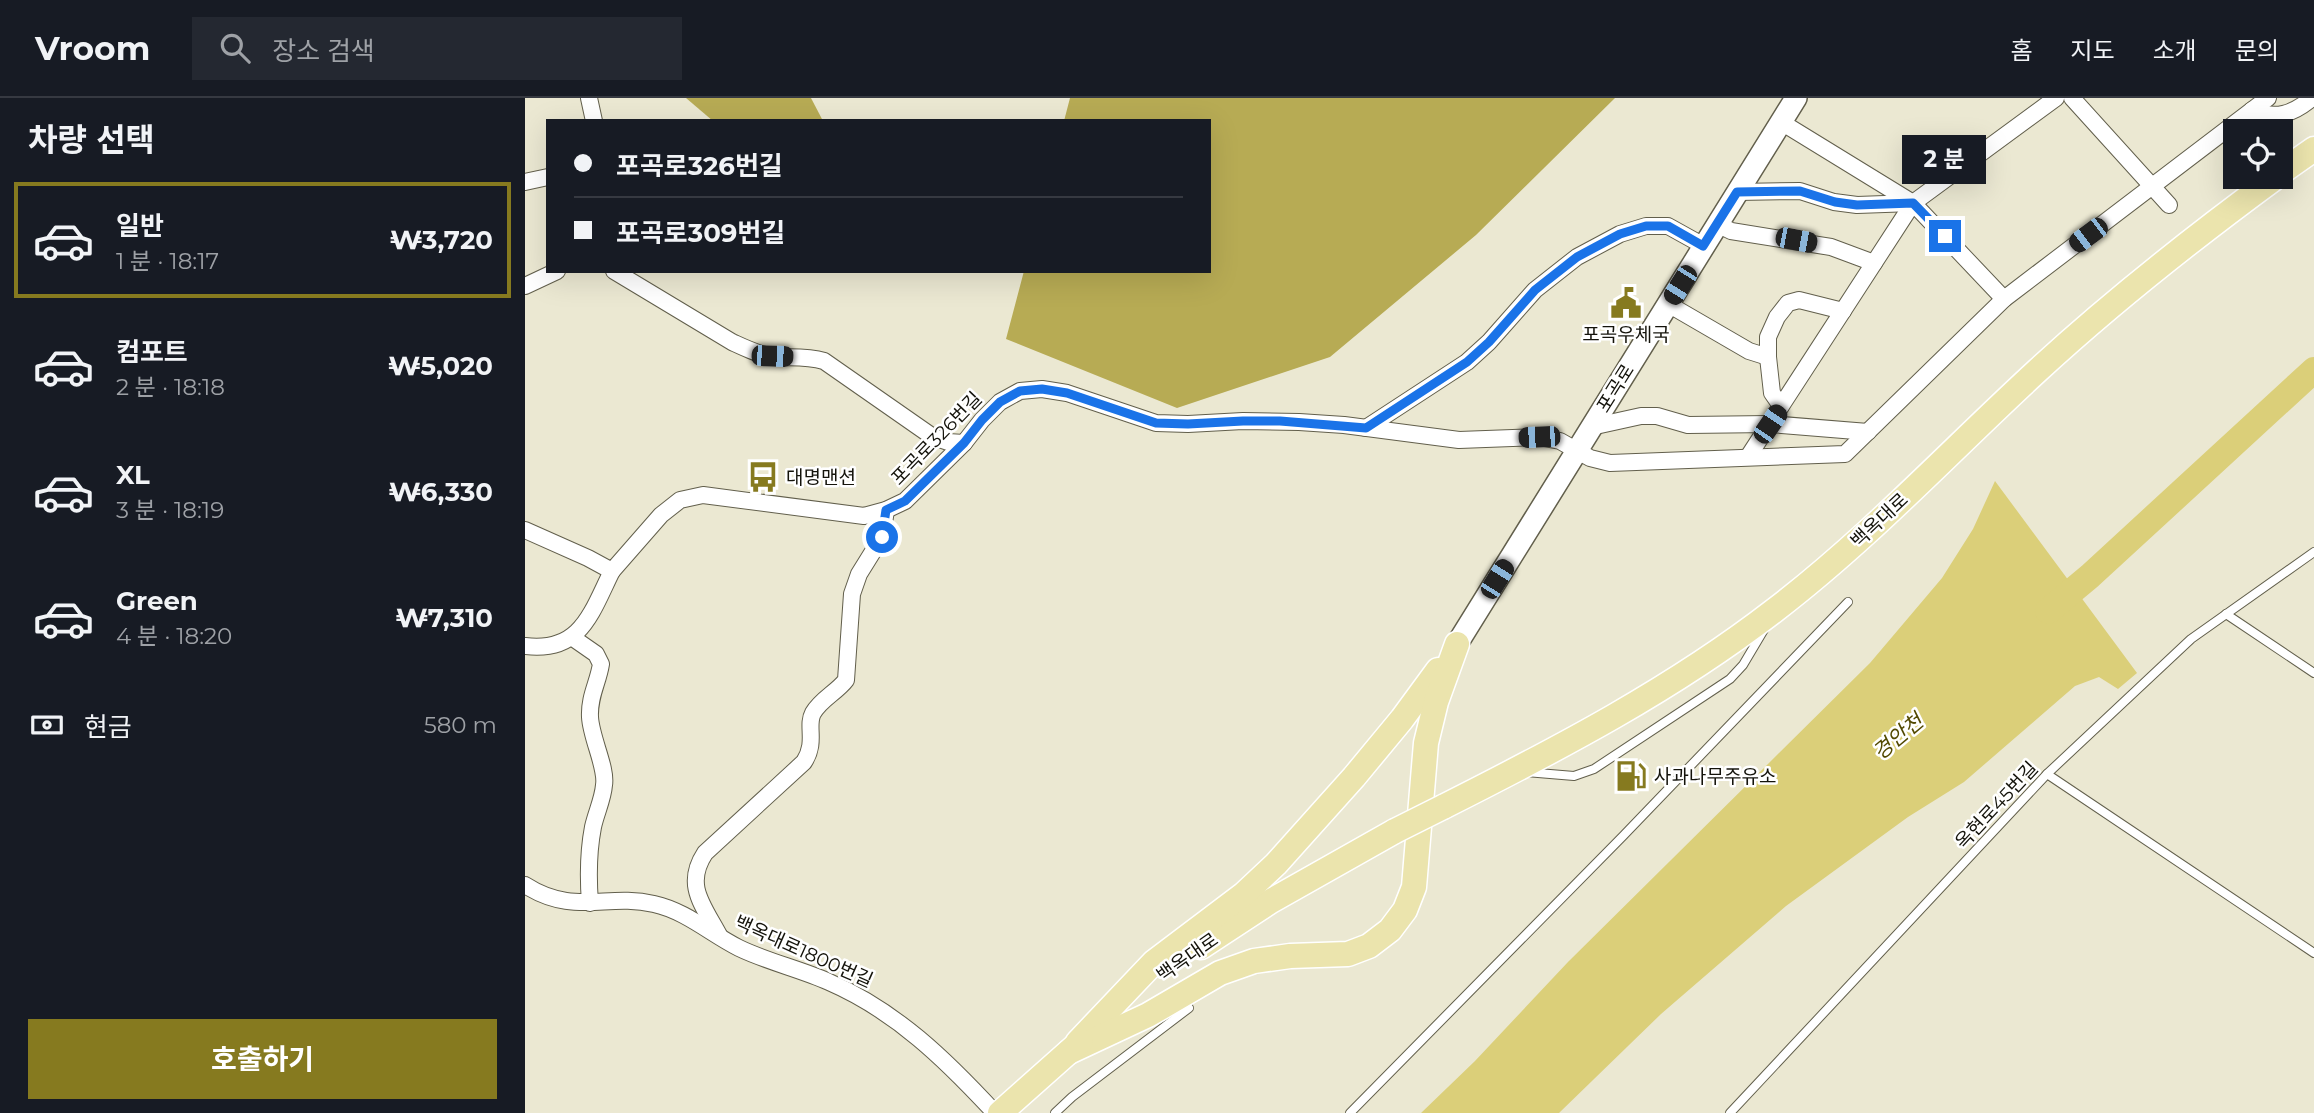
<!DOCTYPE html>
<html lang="ko">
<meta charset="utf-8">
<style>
body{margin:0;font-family:Montserrat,"Noto Sans KR",sans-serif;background:#242831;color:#f1f3f6;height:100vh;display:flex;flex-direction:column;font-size:26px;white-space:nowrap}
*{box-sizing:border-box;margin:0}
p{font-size:23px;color:#9ea1a6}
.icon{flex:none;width:38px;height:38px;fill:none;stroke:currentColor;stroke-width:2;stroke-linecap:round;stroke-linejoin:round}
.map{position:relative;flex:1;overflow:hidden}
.details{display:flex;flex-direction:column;background:#171b24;width:525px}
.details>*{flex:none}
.top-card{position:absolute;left:21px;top:21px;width:665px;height:154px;border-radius:0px;box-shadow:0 7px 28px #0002;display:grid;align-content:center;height:154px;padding:0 28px;background:#171b24}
.fabs{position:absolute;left:1698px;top:21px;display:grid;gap:14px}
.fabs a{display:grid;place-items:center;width:70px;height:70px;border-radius:0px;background:#171b24;box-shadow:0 7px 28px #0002;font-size:35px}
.end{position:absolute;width:32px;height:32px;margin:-16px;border:9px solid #1a73e8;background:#fff;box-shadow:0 0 0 4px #fff}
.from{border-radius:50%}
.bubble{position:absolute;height:49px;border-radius:0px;background:#171b24;box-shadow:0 7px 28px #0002;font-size:23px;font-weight:700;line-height:49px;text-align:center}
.car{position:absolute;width:21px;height:42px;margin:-21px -10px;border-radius:9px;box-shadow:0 0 5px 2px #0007;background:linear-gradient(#222 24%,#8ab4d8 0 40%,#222 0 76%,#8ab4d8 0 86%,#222 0)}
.top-card b{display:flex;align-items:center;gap:24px;height:66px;font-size:26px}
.top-card b+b{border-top:2px solid #363941}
.top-card i{width:18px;height:18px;background:#f1f3f6}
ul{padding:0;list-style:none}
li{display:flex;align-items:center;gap:21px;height:116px;margin:0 14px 10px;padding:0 14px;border:4px solid transparent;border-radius:0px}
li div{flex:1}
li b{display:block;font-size:26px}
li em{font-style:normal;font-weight:700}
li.current{border-color:#867a1f}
li>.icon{width:63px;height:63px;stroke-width:1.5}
h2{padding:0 28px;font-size:32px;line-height:84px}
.pay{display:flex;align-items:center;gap:18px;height:77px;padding:0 28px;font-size:26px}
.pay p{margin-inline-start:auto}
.cta{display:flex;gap:14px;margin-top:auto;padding:14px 28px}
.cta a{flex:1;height:80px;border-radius:0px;background:#867a1f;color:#fff;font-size:28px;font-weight:700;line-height:80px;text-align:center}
header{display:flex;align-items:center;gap:42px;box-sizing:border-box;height:98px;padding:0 35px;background:#171b24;border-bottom:2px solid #363941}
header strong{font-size:33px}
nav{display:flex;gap:38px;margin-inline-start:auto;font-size:24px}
.search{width:490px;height:63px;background:#242831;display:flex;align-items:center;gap:18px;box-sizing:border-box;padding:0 24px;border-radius:0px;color:#9ea1a6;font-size:26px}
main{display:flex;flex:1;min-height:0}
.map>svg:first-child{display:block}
.forest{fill:#b7ab54}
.water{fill:#dbcf79}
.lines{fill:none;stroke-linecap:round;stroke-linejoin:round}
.river{stroke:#dbcf79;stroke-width:26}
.lane-casing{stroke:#625f4c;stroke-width:10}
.street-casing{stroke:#625f4c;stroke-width:18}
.secondary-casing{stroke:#625f4c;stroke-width:24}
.primary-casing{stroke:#fff;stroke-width:27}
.lane{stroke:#fff;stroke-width:8}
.street{stroke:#fff;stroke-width:16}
.secondary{stroke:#fff;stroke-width:21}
.primary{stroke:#ebe4ad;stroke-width:24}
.primary-bridge-casing{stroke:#fff;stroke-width:27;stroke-linecap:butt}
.primary-bridge{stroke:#ebe4ad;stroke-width:24}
.route{stroke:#1a73e8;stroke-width:9}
.labels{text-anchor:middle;stroke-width:5;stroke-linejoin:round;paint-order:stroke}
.poi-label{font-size:19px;fill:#14130b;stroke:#fff;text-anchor:start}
.street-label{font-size:19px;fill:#14130b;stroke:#fff}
.water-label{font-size:21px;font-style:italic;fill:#524901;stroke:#fff}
</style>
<header>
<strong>Vroom</strong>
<div class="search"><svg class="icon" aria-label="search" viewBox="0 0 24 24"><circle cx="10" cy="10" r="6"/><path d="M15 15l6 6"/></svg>장소 검색</div>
<nav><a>홈</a><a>지도</a><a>소개</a><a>문의</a></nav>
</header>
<main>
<section class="details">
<h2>차량 선택</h2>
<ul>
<li class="current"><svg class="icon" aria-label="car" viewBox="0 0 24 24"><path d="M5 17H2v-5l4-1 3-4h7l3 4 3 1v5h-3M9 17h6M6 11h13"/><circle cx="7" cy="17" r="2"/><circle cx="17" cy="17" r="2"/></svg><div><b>일반</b><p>1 분 · 18:17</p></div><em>₩3,720</em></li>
<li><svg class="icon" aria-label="car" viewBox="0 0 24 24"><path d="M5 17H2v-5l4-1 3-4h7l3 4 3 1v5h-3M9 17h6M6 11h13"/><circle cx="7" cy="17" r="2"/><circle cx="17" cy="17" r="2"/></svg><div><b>컴포트</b><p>2 분 · 18:18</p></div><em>₩5,020</em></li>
<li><svg class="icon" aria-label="car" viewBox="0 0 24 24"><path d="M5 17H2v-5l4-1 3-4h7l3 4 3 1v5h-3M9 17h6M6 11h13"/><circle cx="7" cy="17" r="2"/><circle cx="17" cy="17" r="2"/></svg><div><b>XL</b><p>3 분 · 18:19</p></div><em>₩6,330</em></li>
<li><svg class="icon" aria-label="car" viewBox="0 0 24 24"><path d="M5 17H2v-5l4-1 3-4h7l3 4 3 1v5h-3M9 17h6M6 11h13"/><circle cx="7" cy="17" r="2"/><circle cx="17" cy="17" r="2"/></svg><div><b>Green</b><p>4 분 · 18:20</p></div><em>₩7,310</em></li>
</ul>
<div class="pay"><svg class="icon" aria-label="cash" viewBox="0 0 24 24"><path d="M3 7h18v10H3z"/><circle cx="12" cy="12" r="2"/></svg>현금<p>580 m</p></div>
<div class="cta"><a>호출하기</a></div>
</section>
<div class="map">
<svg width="1789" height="1015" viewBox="0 0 1789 1015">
<rect width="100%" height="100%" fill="#ebe8d2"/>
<g class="forest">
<polygon points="161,0 286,0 298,23 188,23"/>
<polygon points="545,0 1090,0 951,137 805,259 652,310 481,241 499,173 684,173 684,23 539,23"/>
</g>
<polygon class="water" points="1470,383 1612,575 1593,591 1574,579 1550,588 1439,684 1383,719 1261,808 1136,916 1034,1015 896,1015 950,963 1043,864 1345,565 1417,480 1448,431"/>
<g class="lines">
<polyline class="river" points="1523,513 1565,478 1789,272"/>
<defs>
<g id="lane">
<polyline points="1701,516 1789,575"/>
<polyline points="1001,674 1049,678 1069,671 1205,581 1218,567 1240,530"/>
<polyline points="1522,676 1789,855"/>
<polyline points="530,1015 547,999 664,910"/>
<polyline points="825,1015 1098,738 1323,504"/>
<polyline points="1205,1015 1522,676 1666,541 1789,454"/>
</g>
<g id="street">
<polyline points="64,0 69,23"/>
<polyline points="1547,0 1644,107"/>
<path d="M1727 12C1751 22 1768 16 1787 0"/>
<polyline points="1256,24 1388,105 1479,201"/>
<polyline points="0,84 23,79"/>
<polyline points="1212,94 1275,93 1309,104 1332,107 1388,105"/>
<polyline points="1192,126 1206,133 1306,149 1349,165"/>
<path d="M89 173 207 244C220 250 234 257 249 259 266 260 282 258 299 263L408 339 423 344 439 345"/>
<polyline points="0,188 32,173"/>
<polyline points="1143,206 1224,253 1243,259"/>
<polyline points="1256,308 1247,295 1243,259 1243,239 1252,219 1263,205 1274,202 1318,213"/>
<polyline points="1066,329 1116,318 1132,318 1163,327 1245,326 1343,334"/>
<polyline points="841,330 942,264 964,244 1010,192 1052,159 1095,136 1121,128 1143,128 1179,148"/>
<polyline points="1223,359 1388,105 1531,0"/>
<polyline points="0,432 63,460 87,473 136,417 155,402 178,397 339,418 361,412 380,403 439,345 457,322 475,304 495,293 517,291 542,295 631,325 663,326 718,323 774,324 819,327 934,342 1014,339 1035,343 1065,360 1085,365 1320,356 1479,201 1743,0"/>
<path d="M48 540 71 556 76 566C73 585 64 598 65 619 66 640 82 670 79 687 78 701 71 715 68 729 63 755 63 779 65 805"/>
<path d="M0 548C56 555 66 515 87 473"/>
<path d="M0 787C48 818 82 795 129 806 161 813 186 836 214 850 243 864 275 871 304 884 371 913 421 962 470 1015"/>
<path d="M194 837C178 807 159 787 180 755L279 664C292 644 281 628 288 615 296 601 312 594 321 582L327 496 334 476 357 439 361 412"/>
</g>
<polyline id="secondary" points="932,546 1271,0"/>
<g id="primary">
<polyline points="1755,75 1789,51"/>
<path d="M918 709C1033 651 1148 591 1250 512 1344 440 1425 353 1512 273 1588 203 1668 140 1751 79"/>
<polyline points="676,849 746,803 870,733"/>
<polyline points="553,944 629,864 719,796 751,766 829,679 877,621 913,572"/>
<polyline points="544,954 623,917 695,875 729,863 765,858 823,856 844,848 865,832 880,812 889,789 901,645 911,604 932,546"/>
<polyline points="475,1015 556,943"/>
</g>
</defs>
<use href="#lane" class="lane-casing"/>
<use href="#street" class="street-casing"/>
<use href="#secondary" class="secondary-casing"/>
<use href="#primary" class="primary-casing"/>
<use href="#lane" class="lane"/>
<use href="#street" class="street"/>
<use href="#secondary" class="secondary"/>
<use href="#primary" class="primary"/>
<defs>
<polyline id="primary-bridge" points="870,733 918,709"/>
</defs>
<use href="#primary-bridge" class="primary-bridge-casing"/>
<use href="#primary-bridge" class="primary-bridge"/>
</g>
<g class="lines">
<polyline class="route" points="357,439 361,412 380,403 439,345 457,322 475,304 495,293 517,291 542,295 631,325 663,326 718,323 755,323 841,330 942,264 964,244 1010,192 1052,159 1095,136 1121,128 1143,128 1178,148 1212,94 1275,93 1310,104 1332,107 1388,105 1420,138"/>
</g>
<defs>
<symbol id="civic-bare" viewBox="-9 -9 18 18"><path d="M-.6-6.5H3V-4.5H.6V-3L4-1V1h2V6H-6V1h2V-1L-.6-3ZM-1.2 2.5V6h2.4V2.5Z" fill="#867a1f" stroke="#fff" stroke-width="2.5" paint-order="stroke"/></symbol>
<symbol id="bus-bare" viewBox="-9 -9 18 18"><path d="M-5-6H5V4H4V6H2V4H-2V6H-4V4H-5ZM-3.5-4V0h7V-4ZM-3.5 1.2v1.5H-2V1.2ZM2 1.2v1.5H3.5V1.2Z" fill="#867a1f" stroke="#fff" stroke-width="2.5" paint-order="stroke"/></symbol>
<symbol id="fuel-bare" viewBox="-9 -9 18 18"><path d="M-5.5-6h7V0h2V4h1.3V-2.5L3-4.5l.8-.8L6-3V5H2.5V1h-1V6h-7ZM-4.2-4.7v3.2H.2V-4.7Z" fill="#867a1f" stroke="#fff" stroke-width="2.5" paint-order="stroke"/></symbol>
</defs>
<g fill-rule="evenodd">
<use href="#civic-bare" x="1079" y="183" width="44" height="44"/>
<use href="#bus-bare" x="216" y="357" width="44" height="44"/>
<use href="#fuel-bare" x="1084" y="656" width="44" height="44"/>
</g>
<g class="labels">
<g class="poi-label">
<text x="1101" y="243" text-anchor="middle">포곡우체국</text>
<text x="261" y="386">대명맨션</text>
<text x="1129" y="685">사과나무주유소</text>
</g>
<g class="street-label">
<text transform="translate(1090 290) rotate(-58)" y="7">포곡로</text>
<text transform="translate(411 340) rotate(-46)" y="7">포곡로326번길</text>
<text transform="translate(1354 422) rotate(-43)" y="7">백옥대로</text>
<text transform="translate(1471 707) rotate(-47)" y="7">옥현로45번길</text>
<text transform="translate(279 853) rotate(24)" y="7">백옥대로1800번길</text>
<text transform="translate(662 859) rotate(-35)" y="7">백옥대로</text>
</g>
<g class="water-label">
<text transform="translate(1373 639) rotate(-40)" y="7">경안천</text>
</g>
</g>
</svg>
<div class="fabs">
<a><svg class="icon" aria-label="locate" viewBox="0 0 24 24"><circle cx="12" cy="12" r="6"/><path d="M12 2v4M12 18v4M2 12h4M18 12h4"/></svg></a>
</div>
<i class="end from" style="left:357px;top:439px"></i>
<i class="end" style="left:1420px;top:138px"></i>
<div class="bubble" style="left:1377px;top:37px;width:84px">2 분</div>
<i class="car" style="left:1563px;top:137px;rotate:233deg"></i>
<i class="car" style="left:1271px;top:142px;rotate:101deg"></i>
<i class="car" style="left:1155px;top:187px;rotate:212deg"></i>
<i class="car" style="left:247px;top:258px;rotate:92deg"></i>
<i class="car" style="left:1245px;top:326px;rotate:34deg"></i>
<i class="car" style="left:1014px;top:339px;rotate:268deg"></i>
<i class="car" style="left:972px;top:481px;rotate:32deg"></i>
<div class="top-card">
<b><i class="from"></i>포곡로326번길</b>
<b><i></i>포곡로309번길</b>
</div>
</div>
</main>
